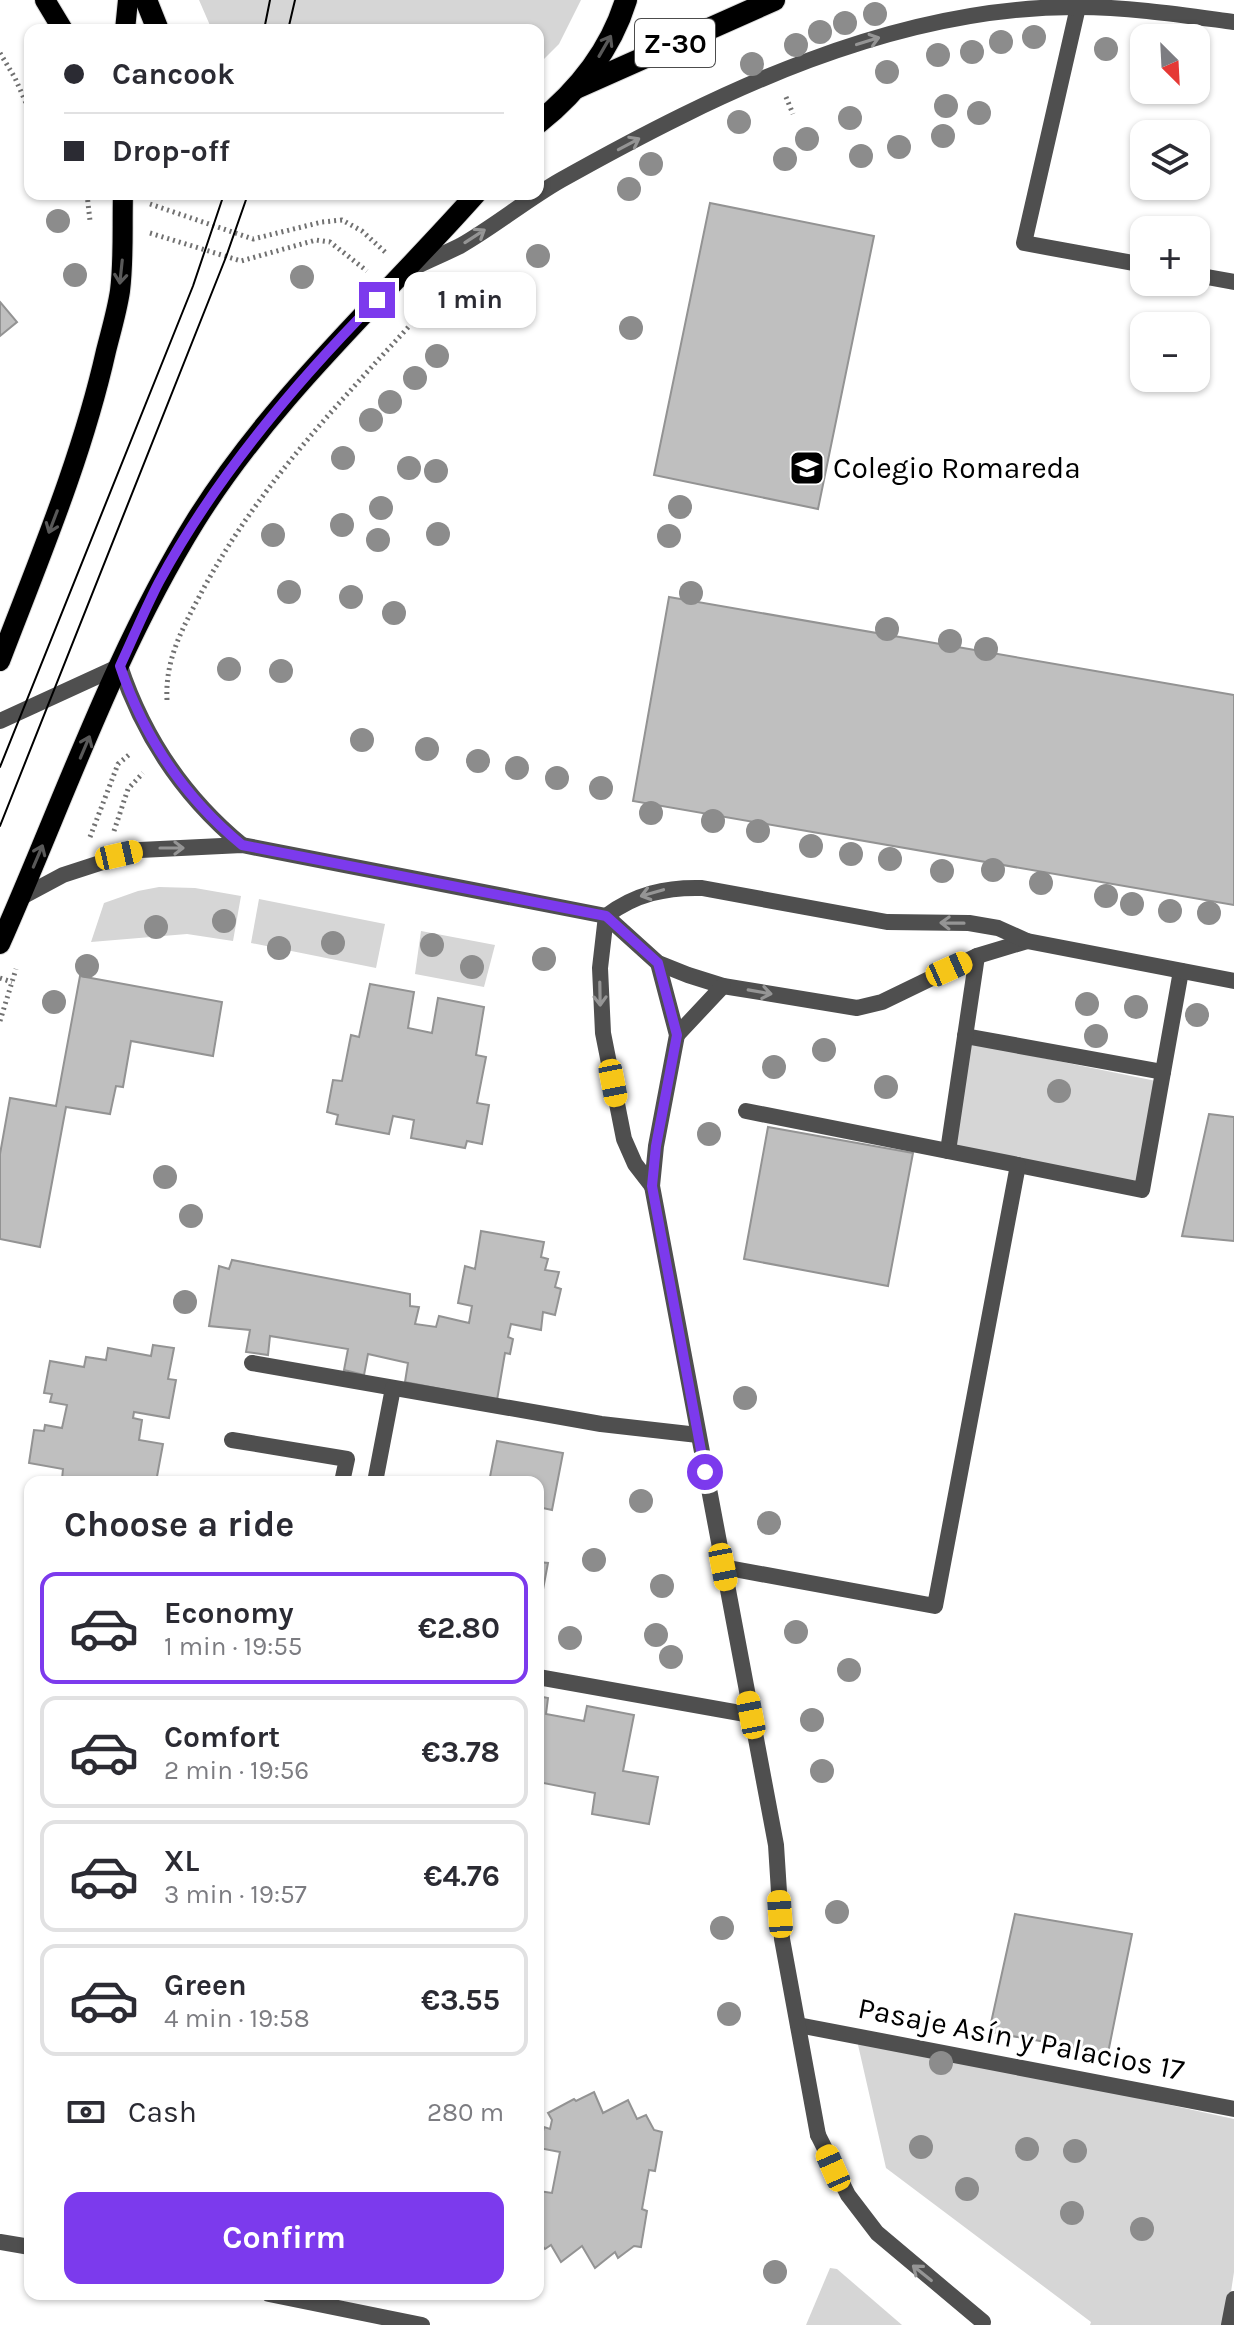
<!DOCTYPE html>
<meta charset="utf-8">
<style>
body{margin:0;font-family:Karla,sans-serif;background:#f7f7f7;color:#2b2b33;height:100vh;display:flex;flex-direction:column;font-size:30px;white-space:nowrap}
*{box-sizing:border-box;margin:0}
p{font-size:26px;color:#7c7c81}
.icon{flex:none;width:44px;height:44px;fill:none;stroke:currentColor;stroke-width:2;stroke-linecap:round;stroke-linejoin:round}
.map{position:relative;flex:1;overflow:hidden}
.panel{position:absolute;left:24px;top:1476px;width:520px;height:824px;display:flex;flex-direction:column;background:#fff;border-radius:16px;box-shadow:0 2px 6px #0004}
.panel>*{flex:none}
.top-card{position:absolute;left:24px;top:24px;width:520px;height:176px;border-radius:16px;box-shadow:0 2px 6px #0004;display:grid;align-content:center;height:176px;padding:0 40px;background:#fff}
.needle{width:52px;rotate:156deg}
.controls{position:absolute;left:1130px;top:24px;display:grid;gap:16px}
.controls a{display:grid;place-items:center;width:80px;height:80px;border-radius:16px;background:#fff;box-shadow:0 2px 6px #0004;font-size:40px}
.end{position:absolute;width:36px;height:36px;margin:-18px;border:10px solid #7c3aed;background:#fff;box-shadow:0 0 0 4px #fff}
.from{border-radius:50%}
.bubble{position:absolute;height:56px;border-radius:16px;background:#fff;box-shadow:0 2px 6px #0004;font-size:26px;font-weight:700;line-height:56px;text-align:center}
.car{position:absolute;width:24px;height:48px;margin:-24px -12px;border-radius:10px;box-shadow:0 0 6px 2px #0007;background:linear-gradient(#f5c518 24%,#345 0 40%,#f5c518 0 76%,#345 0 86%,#f5c518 0)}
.top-card b{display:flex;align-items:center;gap:28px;height:76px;font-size:30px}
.top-card b+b{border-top:2px solid #e1e1e2}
.top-card i{width:20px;height:20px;background:#2b2b33}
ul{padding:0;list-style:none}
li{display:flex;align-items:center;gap:24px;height:112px;margin:0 16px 12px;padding:0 24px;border:4px solid #e1e1e2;border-radius:16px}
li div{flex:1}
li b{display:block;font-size:30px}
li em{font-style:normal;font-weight:700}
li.current{border-color:#7c3aed}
li>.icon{width:72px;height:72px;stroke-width:1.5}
h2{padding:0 40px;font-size:36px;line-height:96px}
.pay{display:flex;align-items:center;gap:20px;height:88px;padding:0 40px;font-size:30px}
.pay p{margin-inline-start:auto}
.button{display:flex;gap:16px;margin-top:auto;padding:16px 40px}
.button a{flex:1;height:92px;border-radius:16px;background:#7c3aed;color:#fff;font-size:32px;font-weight:700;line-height:92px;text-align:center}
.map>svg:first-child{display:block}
.green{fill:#d6d6d6}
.building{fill:#bfbfbf;stroke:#939393;stroke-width:2}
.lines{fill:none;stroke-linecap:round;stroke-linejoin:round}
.primary-casing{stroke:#dbdbdb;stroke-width:22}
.trunk-casing{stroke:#dbdbdb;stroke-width:24}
.path{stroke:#717171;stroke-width:5;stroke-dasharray:2 4;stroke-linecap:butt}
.service{stroke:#4f4f4f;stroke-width:16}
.pedestrian{stroke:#4f4f4f;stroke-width:16}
.minor{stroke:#4f4f4f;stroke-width:16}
.primary{stroke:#000;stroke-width:20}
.trunk{stroke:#000;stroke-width:22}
.tram{stroke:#000;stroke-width:2}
.tree{fill:#8c8c8c}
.oneway{stroke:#959595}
.oneway2{stroke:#595959}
.route{stroke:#7c3aed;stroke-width:10}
.labels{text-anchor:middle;stroke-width:6;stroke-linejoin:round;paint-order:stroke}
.shield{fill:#fff;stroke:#4c4c4c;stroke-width:2}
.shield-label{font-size:28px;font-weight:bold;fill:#000}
.poi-label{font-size:30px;fill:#000;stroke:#fff;text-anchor:start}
.street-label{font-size:30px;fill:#000;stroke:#fff}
</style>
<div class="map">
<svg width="1234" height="2325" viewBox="0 0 1234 2325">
<rect width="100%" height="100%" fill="#fff"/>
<g class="green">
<polygon points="199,0 581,0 559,44 538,65 538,30 212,30"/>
<polygon points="159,887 195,888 241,896 233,941 187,934 91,942 104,903 138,891"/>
<polygon points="259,899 385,924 376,968 251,943"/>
<polygon points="421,931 495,945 484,987 415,974"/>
<polygon points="970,1043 1156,1081 1143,1184 948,1146"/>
<polygon points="856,2036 1234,2119 1234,2272 1226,2325 1090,2325 1091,2322 886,2168"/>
<polygon points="830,2268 837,2269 902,2325 806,2325"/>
</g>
<g class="building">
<polygon points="710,203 874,236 818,509 654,475"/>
<polygon points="0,302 17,322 0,336"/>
<polygon points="669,597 1234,695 1234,905 633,801"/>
<polygon points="80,976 222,1002 213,1056 131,1041 123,1087 116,1086 110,1114 66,1107 40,1247 0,1239 0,1154 10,1098 56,1106"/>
<polygon points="370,984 414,992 408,1028 432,1033 438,998 484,1007 476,1055 486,1057 477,1103 489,1105 482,1144 467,1141 465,1148 411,1138 414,1120 393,1116 389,1134 336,1124 338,1115 327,1112 333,1080 342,1081 351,1035 359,1037"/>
<polygon points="1209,1114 1234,1117 1234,1241 1182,1236"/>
<polygon points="768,1127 913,1153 888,1286 744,1259"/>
<polygon points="481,1231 544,1242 541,1257 548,1259 545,1270 559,1272 555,1287 561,1289 555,1315 543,1312 541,1330 511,1324 508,1337 513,1339 510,1354 505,1353 497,1400 405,1382 408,1363 368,1354 364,1375 344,1370 348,1349 270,1336 268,1355 246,1352 250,1330 209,1326 219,1266 229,1269 232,1260 410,1294 410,1306 419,1307 415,1324 436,1327 439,1316 469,1323 472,1306 458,1303 465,1266 475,1269"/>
<polygon points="153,1345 174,1348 168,1379 176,1380 169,1418 134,1412 133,1418 142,1420 139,1440 163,1444 156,1482 80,1482 62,1479 63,1469 29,1463 34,1430 44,1431 45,1425 62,1428 67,1405 50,1402 52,1394 44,1393 50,1361 84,1367 86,1357 106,1360 108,1348 151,1356"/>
<polygon points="497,1441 563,1453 552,1510 538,1507 538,1482 489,1482"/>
<polygon points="538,1562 548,1563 538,1616"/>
<polygon points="538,1696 548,1698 546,1714 584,1721 587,1706 634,1715 623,1771 658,1777 649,1824 592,1814 595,1793 538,1782"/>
<polygon points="1015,1914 1132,1934 1108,2053 989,2032"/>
<polygon points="594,2092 603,2113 628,2100 637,2119 646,2115 654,2130 662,2132 655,2171 649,2170 642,2209 647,2211 641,2247 634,2246 618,2258 615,2252 595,2268 582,2246 561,2262 551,2245 545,2249 538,2240 538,2191 552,2193 560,2152 539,2148 544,2127 550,2129 552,2120 548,2113 574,2099 576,2101"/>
</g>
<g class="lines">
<defs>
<g id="primary">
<polyline points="45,0 63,30"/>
<polyline points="125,30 128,0"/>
<path d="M0 661C39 559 82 458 106 351 111 331 117 311 120 291 124 259 122 227 123 194"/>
<path d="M0 944C63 802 114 652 196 520 273 397 381 301 476 194"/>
</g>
<g id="trunk">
<polyline points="146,0 158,30"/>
<polyline points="576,88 774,0"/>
<path d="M538 123C578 91 611 49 626 0"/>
</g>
</defs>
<use href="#primary" class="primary-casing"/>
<use href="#trunk" class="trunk-casing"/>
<g class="path">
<polyline points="0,53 15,78 30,112"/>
<polyline points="786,97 793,114"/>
<polyline points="87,194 90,221"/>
<polyline points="150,204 253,239 322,222 342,220 362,231 385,252"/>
<polyline points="150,233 241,261 316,240 330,242 367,271"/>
<polyline points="427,292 434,299 452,283"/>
<path d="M167 700C165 661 181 631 199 597 259 482 348 394 434 299"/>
<polyline points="114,831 128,789 143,773"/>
<polyline points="90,837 118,764 130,754"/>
<polyline points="0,978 12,982"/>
<polyline points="0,1021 16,969"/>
</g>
<polyline class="service" points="818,2135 848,2195 877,2233 983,2322"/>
<g class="pedestrian">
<polyline points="1078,7 1024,243 1144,265"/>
<polyline points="1196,275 1234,282"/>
<polyline points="965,1036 1163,1072"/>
<polyline points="948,1151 977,956"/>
<polyline points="1018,1165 1142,1190 1181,971"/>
<polyline points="252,1363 601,1424 698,1435"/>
<polyline points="375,1482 393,1388"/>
<polyline points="723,1567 935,1606 1018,1165 746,1111"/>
<polyline points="538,1677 751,1715"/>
<polyline points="798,2025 1234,2109"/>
<polyline points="1229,2325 1234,2299"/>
</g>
<g class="minor">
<path d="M411 269C427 261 444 254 460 246 495 226 526 200 561 180 718 92 894 6 1078 7 1130 7 1182 15 1234 22"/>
<path d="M0 721 120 666C144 738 184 797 242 845"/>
<polyline points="20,898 63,875 140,850 242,845 606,916 658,963 688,975 723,986 857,1008 882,1002 977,956 1027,941"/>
<path d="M606 916C635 894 666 887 702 888L887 922 969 923 998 928 1027 941 1234 981"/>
<polyline points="606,916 600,968 603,1033 624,1139 635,1164 652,1186"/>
<polyline points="658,963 677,1035 656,1146 652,1186 776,1845 782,1939 818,2135"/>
<polyline points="677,1035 723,986"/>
<polyline points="232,1440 347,1459 342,1482"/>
<polyline points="0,2242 30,2247"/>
<polyline points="269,2294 422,2325"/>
</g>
<use href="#primary" class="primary"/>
<use href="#trunk" class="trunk"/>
<g class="tram">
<polyline points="264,30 270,0"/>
<polyline points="288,30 295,0"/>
<polyline points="0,767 193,286 224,194"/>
<polyline points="0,826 226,257 248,194"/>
</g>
</g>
<g class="tree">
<circle cx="875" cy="14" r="12"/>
<circle cx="845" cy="23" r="12"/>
<circle cx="820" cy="32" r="12"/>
<circle cx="1034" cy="37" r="12"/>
<circle cx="1001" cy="42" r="12"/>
<circle cx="796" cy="45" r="12"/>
<circle cx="1106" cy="49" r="12"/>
<circle cx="972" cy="52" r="12"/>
<circle cx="938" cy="55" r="12"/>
<circle cx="752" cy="64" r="12"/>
<circle cx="887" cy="72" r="12"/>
<circle cx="946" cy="106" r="12"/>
<circle cx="979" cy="113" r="12"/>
<circle cx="850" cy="118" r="12"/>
<circle cx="739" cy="122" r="12"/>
<circle cx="943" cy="136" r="12"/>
<circle cx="807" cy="139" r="12"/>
<circle cx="899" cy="147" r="12"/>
<circle cx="861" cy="156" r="12"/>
<circle cx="785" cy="159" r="12"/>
<circle cx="651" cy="164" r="12"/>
<circle cx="629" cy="189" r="12"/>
<circle cx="58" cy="221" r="12"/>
<circle cx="538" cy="256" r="12"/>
<circle cx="75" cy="275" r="12"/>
<circle cx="302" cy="277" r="12"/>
<circle cx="631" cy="328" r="12"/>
<circle cx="437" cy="356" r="12"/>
<circle cx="415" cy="378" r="12"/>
<circle cx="390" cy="402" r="12"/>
<circle cx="371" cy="420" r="12"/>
<circle cx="343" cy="458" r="12"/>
<circle cx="409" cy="468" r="12"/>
<circle cx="436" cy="471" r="12"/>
<circle cx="680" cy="507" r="12"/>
<circle cx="381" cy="508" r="12"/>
<circle cx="342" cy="525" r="12"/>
<circle cx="438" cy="534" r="12"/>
<circle cx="273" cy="535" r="12"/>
<circle cx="669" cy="536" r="12"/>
<circle cx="378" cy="540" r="12"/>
<circle cx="289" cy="592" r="12"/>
<circle cx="691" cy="593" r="12"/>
<circle cx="351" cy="597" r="12"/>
<circle cx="394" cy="613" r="12"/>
<circle cx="887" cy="629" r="12"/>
<circle cx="950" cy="641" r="12"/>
<circle cx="986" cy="649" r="12"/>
<circle cx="229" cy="669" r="12"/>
<circle cx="281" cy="671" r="12"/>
<circle cx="362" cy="740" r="12"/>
<circle cx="427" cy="749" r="12"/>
<circle cx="478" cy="761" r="12"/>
<circle cx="517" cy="768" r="12"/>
<circle cx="557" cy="778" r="12"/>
<circle cx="601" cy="788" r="12"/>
<circle cx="651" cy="813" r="12"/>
<circle cx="713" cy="821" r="12"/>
<circle cx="758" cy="831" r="12"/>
<circle cx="811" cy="846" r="12"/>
<circle cx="851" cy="854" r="12"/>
<circle cx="890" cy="859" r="12"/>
<circle cx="993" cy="870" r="12"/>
<circle cx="942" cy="871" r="12"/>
<circle cx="1041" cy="883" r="12"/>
<circle cx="1106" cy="896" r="12"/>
<circle cx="1132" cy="904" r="12"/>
<circle cx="1170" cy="911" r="12"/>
<circle cx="1209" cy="913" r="12"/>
<circle cx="224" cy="921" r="12"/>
<circle cx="156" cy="927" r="12"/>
<circle cx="333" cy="943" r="12"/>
<circle cx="432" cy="945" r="12"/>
<circle cx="279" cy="948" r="12"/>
<circle cx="544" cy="959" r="12"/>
<circle cx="87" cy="966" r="12"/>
<circle cx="472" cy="967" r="12"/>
<circle cx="54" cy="1002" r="12"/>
<circle cx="1087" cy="1004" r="12"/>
<circle cx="1136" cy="1007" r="12"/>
<circle cx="1197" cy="1015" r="12"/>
<circle cx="1096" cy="1036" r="12"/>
<circle cx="824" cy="1050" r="12"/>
<circle cx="774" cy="1067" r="12"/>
<circle cx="886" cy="1087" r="12"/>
<circle cx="1059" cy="1091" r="12"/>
<circle cx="709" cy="1134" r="12"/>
<circle cx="165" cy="1177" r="12"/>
<circle cx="191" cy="1216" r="12"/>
<circle cx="185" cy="1302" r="12"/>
<circle cx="745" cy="1398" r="12"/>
<circle cx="641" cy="1501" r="12"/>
<circle cx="769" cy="1523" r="12"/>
<circle cx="594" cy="1560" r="12"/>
<circle cx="662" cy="1586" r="12"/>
<circle cx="796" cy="1632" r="12"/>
<circle cx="656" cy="1635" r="12"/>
<circle cx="570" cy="1638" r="12"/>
<circle cx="671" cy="1657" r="12"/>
<circle cx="849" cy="1670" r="12"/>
<circle cx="812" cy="1720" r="12"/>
<circle cx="822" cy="1771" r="12"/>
<circle cx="837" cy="1912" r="12"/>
<circle cx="722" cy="1928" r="12"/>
<circle cx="729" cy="2014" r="12"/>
<circle cx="941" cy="2063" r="12"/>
<circle cx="921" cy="2147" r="12"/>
<circle cx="1027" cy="2149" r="12"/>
<circle cx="1075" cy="2151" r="12"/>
<circle cx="967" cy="2189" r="12"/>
<circle cx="1072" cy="2213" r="12"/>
<circle cx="1142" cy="2229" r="12"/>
<circle cx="775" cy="2272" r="12"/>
</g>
<defs><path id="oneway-shaft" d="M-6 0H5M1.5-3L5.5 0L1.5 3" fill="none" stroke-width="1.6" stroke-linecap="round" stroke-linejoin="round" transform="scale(2)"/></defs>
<g class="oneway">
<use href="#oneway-shaft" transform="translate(868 41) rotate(-17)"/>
<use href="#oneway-shaft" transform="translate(629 144) rotate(-28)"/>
<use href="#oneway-shaft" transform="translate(475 236) rotate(-33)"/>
<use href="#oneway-shaft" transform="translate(172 848)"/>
<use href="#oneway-shaft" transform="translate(652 893) rotate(164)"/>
<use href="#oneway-shaft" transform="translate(952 923) rotate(-179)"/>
<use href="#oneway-shaft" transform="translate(760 992) rotate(10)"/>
<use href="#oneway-shaft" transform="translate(600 994) rotate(89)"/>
<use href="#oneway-shaft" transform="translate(922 2273) rotate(-141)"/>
</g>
<g class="oneway2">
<use href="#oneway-shaft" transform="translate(605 46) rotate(-60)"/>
<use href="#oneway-shaft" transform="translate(121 272) rotate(96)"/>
<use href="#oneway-shaft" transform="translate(53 522) rotate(111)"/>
<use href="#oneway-shaft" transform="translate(85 747) rotate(-67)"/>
<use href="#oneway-shaft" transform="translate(38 856) rotate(-67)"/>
</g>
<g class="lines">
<path class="route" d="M377 300C294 384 215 478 159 582 145 609 133 638 120 666 144 738 184 797 242 845L606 916 658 963 677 1035 656 1146 652 1186 705 1472"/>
</g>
<defs>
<symbol id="school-square" viewBox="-11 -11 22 22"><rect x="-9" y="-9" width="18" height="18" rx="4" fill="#000" stroke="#fff"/><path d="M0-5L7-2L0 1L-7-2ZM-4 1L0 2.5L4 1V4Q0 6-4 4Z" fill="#fff"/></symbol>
</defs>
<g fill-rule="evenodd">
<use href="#school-square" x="787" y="448" width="40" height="40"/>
</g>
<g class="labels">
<rect class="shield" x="635" y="19" width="80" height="48" rx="6"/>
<g class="shield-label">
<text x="675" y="53">Z-30</text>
</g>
<g class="poi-label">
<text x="833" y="478">Colegio Romareda</text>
</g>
<g class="street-label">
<text transform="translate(1021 2039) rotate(11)" y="10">Pasaje Asín y Palacios 17</text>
</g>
</g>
</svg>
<div class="controls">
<a><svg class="needle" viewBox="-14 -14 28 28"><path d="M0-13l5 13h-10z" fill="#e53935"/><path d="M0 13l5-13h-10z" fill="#7c7c81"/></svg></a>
<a><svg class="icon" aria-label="layers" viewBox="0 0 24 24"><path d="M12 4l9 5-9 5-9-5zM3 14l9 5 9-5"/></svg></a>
<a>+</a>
<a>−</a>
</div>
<i class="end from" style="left:705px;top:1472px"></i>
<i class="end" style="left:377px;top:300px"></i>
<div class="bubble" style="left:404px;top:272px;width:132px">1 min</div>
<i class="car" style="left:119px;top:855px;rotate:77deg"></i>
<i class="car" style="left:949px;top:969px;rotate:66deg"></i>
<i class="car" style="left:613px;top:1083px;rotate:169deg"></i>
<i class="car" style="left:723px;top:1567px;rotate:169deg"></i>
<i class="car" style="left:751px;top:1715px;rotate:349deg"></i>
<i class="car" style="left:780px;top:1914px;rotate:356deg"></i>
<i class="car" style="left:833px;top:2168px;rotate:336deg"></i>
<div class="top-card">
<b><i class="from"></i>Cancook</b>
<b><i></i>Drop-off</b>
</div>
<section class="panel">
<h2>Choose a ride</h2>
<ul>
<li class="current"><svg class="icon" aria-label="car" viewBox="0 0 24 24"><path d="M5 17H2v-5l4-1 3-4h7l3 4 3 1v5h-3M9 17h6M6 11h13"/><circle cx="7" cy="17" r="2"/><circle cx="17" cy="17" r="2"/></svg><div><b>Economy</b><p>1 min · 19:55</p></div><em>€2.80</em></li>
<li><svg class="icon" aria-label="car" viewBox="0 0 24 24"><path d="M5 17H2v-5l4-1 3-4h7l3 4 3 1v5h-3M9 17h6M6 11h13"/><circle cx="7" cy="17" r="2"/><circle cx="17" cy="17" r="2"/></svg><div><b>Comfort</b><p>2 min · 19:56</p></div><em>€3.78</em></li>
<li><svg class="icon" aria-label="car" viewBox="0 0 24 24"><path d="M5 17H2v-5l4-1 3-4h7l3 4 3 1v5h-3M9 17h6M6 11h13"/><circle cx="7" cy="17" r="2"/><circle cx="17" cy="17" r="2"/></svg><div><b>XL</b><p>3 min · 19:57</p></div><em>€4.76</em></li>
<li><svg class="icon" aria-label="car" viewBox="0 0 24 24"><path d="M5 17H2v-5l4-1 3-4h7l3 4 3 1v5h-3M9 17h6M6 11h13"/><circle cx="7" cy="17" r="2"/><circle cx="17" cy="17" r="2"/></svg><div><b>Green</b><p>4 min · 19:58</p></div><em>€3.55</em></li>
</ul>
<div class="pay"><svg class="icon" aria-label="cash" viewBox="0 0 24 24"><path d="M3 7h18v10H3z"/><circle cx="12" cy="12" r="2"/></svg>Cash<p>280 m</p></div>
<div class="button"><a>Confirm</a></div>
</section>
</div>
